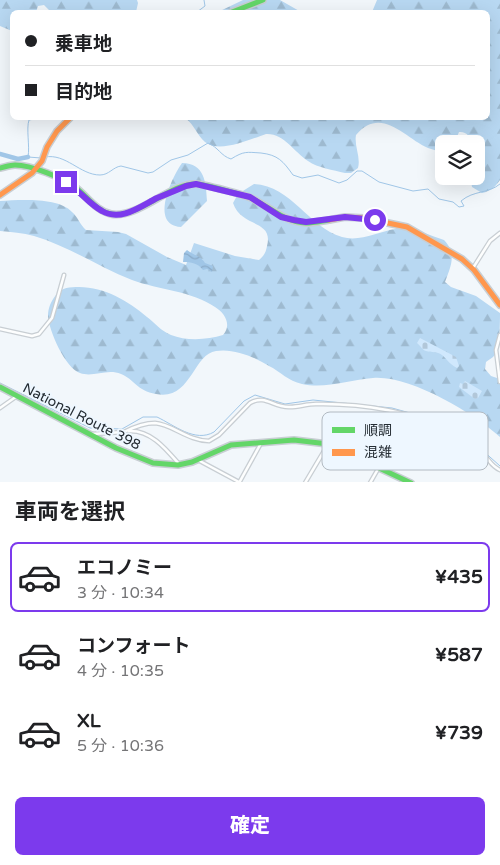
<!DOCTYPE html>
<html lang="ja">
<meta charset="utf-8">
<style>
body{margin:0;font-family:"Varela Round","Noto Sans JP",sans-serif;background:#f2f2f2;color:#202124;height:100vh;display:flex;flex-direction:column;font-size:19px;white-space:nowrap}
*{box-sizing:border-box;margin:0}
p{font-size:16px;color:#757577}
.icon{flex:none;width:28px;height:28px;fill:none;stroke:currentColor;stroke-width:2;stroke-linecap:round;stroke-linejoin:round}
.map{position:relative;height:482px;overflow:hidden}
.panel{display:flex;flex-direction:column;background:#fff;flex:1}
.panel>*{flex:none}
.banner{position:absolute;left:10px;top:10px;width:480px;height:110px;border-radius:8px;box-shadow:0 5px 20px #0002;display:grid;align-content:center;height:110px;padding:0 15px;background:#fff}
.buttons{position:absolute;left:435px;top:135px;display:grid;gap:10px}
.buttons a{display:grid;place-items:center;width:50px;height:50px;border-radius:8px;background:#fff;box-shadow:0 5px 20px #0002;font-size:25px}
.end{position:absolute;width:22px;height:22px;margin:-11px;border:6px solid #7c3aed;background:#fff;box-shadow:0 0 0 2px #fff}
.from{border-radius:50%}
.banner b{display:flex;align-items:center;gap:18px;height:48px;font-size:19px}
.banner b+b{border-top:1px solid #e0e0e0}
.banner i{width:12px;height:12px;background:#202124}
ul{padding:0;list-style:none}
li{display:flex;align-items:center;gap:15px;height:70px;margin:0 10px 8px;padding:0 5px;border:2px solid transparent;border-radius:8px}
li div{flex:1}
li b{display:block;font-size:19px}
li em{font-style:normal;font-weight:800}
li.on{border-color:#7c3aed}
li>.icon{width:45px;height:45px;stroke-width:1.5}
h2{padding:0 15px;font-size:22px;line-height:60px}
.primary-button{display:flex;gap:10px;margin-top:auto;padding:10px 15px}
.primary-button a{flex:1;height:58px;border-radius:8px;background:#7c3aed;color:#fff;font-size:20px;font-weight:800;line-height:58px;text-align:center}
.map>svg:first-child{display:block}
.forest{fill:url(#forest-firs)}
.cemetery{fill:url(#cemetery-stones)}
.water{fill:url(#water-waves)}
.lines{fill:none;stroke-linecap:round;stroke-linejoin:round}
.stream{stroke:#a0c6e7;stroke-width:1}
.river{stroke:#a0c6e7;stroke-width:4.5}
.street-casing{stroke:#c8ced3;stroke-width:5}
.fast-casing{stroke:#c8ced3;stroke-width:8}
.slow-casing{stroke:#c8ced3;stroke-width:8}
.street{stroke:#fdfefe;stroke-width:2.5}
.fast{stroke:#63d668;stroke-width:5}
.slow{stroke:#ff974d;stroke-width:5}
.route{stroke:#7c3aed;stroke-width:6}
.labels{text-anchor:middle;stroke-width:4;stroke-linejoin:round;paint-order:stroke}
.street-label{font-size:14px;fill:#252d34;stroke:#eef7ff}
.key{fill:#eef7ff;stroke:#b2bac2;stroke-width:1}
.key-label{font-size:14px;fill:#252d34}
</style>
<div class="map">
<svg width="500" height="483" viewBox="0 0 500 483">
<defs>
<pattern id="forest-firs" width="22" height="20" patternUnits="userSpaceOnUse" patternTransform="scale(1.25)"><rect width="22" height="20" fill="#b8d8f2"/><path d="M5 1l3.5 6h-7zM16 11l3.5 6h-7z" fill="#9ebad0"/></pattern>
<pattern id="cemetery-stones" width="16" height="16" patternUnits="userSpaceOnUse" patternTransform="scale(1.25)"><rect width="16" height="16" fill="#d0e8fd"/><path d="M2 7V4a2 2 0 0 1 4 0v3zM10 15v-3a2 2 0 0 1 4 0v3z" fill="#b2c7d9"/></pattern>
<pattern id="water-waves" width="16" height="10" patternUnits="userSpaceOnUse" patternTransform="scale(1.25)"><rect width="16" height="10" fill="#a0c6e7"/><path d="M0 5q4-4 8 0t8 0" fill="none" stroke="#8aaac7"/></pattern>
</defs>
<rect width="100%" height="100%" fill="#f2f7fb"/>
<g class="forest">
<polygon points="0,0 137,0 138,3 136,12 51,12 44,5 38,6 36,12 12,12 12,31 0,26"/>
<polygon points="243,0 280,0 301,12 188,12 198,10 218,12"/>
<path d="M377 0H500V180C495 187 491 191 482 193L472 187 471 181 472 176H476V144H473C471 137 466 131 459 132L454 144H444V152C439 151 433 150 428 148 405 138 381 105 356 135 354 146 361 157 358 168L351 173H345C333 170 318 168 308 161 294 152 284 133 266 134 251 139 219 154 205 142 197 135 194 124 185 118H488V12H372Z"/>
<path d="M182 163C205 163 206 183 207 201L181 227C149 225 172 177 182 163Z"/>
<path d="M254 184C292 186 308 227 342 237 360 242 378 232 395 229 411 226 429 235 444 240 457 254 451 266 445 282L451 287 476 296 500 313C500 323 500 351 493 357 491 359 488 360 486 362L485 369 491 376 500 379V437C473 413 410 375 373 378 350 380 325 389 302 384 288 381 281 372 269 366 255 357 233 348 216 351 193 354 191 401 156 394 137 391 134 379 121 374 107 368 93 378 80 373 65 368 49 331 48 316 48 308 51 301 56 295 62 287 70 287 79 287 105 287 128 301 147 317 155 323 161 331 171 335 186 341 207 340 223 335 232 325 225 313 215 307 192 291 159 290 132 280 99 267 68 246 34 236 23 233 11 232 0 231V201C20 200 58 197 72 212 78 217 80 225 86 230L118 232 126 234 167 257 186 265 194 243 235 256 259 260C264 256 266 252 267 246 274 219 241 228 233 203L238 194Z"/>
</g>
<g class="cemetery">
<path d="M420 338 456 357 459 366 457 368C448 363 448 360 442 355 437 351 432 353 426 351 422 350 421 346 417 343Z"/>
<polygon points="465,381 482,391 478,398 475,399 459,387 460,383 463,384"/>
</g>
<path class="water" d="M187 250C193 255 201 256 205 263L213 266 212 272 207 269 203 270C198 263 191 262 183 262L184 253Z"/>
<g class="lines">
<g class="stream">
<polyline points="164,12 171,12"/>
<polyline points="197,12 205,6 204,0"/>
<path d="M40 118 29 120C26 129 30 146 28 157L41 158"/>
<path d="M45 157C66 153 80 175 100 175 109 175 113 167 121 166L148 173 153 172 171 160 188 155 208 143C218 147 221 156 231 159 244 151 246 152 261 153 278 155 283 161 293 175L302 178 318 175 339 183 347 180 357 171H362L379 182 413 191 428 189 439 199 453 202 459 207 464 206 461 201C474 190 488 194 500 184"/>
<path d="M0 383 90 428 122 429 143 417H157C174 425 195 443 214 432L244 401 255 395 285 404 313 400 392 408 428 418 461 431 500 466"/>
</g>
<polyline class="river" points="0,154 18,159 28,157"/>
<defs>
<g id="street">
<polyline points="473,268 490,241 500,233"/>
<polyline points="0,329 32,336 39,334 52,318 64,275"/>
<polyline points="500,335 496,350 500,382"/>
<polyline points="0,408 17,396"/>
<path d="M129 431C151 430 166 449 179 464"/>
<path d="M124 432C132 428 145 423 155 423 172 424 188 441 209 441L219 435 250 403C266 394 273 408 290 407 299 407 307 404 316 404 362 403 416 412 457 433 467 439 478 449 486 457 491 463 493 467 500 470"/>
<polyline points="92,434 124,432"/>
<polyline points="198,460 239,482"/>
<polyline points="239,483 260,445"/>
<polyline points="305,483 327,446"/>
<polyline points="370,483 378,469"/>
</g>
<g id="fast">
<polyline points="232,12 263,0"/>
<path d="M0 168C5 167 10 165 15 165 31 165 63 178 75 187 87 196 96 211 111 214 138 219 170 183 196 184 203 184 245 195 251 198 270 207 284 222 306 223 313 223 322 221 329 220"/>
<polyline points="0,387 116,448 153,463 178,465 192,462 231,445 294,440 328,444 411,483"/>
</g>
<g id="slow">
<polyline points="0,195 32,173 42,161 47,147 57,131 70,118"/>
<polyline points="329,220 345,217 364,218 407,227 462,259 474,270 500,305"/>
</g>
</defs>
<use href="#street" class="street-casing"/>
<use href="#fast" class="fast-casing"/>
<use href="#slow" class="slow-casing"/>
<use href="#street" class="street"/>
<use href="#fast" class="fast"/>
<use href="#slow" class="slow"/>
</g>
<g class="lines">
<path class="route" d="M66 182C79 190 89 204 102 211 121 222 141 206 157 198 167 194 177 190 186 186L196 184 250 197 281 217 294 220 306 222 345 217 375 220"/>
</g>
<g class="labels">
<g class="street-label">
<text transform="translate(82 416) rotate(27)" y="5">National Route 398</text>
</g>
</g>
<rect x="322" y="412" width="166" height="58" rx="8" class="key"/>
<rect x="332" y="427" width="23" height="6" fill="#63d668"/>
<rect x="332" y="449" width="23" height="7" fill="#ff974d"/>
<g class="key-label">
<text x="364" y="435">順調</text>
<text x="364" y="457">混雑</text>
</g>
</svg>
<div class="buttons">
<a><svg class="icon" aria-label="layers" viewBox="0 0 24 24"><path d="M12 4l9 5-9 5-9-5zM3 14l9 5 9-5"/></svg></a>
</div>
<i class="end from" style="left:375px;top:220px"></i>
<i class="end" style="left:66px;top:182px"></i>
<div class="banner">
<b><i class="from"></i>乗車地</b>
<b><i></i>目的地</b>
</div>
</div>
<section class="panel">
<h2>車両を選択</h2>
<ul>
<li class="on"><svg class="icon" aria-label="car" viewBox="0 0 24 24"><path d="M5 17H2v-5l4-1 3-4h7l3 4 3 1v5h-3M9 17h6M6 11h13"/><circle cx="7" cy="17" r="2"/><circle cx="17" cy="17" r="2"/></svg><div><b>エコノミー</b><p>3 分 · 10:34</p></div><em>¥435</em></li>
<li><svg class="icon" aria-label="car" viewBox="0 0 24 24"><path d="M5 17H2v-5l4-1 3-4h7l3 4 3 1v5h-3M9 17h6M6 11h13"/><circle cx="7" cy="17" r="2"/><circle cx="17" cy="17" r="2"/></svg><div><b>コンフォート</b><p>4 分 · 10:35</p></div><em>¥587</em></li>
<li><svg class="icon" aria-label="car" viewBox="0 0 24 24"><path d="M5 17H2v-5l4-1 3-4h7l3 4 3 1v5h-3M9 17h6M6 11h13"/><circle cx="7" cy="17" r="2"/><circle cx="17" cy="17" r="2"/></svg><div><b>XL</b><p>5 分 · 10:36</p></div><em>¥739</em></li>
</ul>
<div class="primary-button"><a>確定</a></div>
</section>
